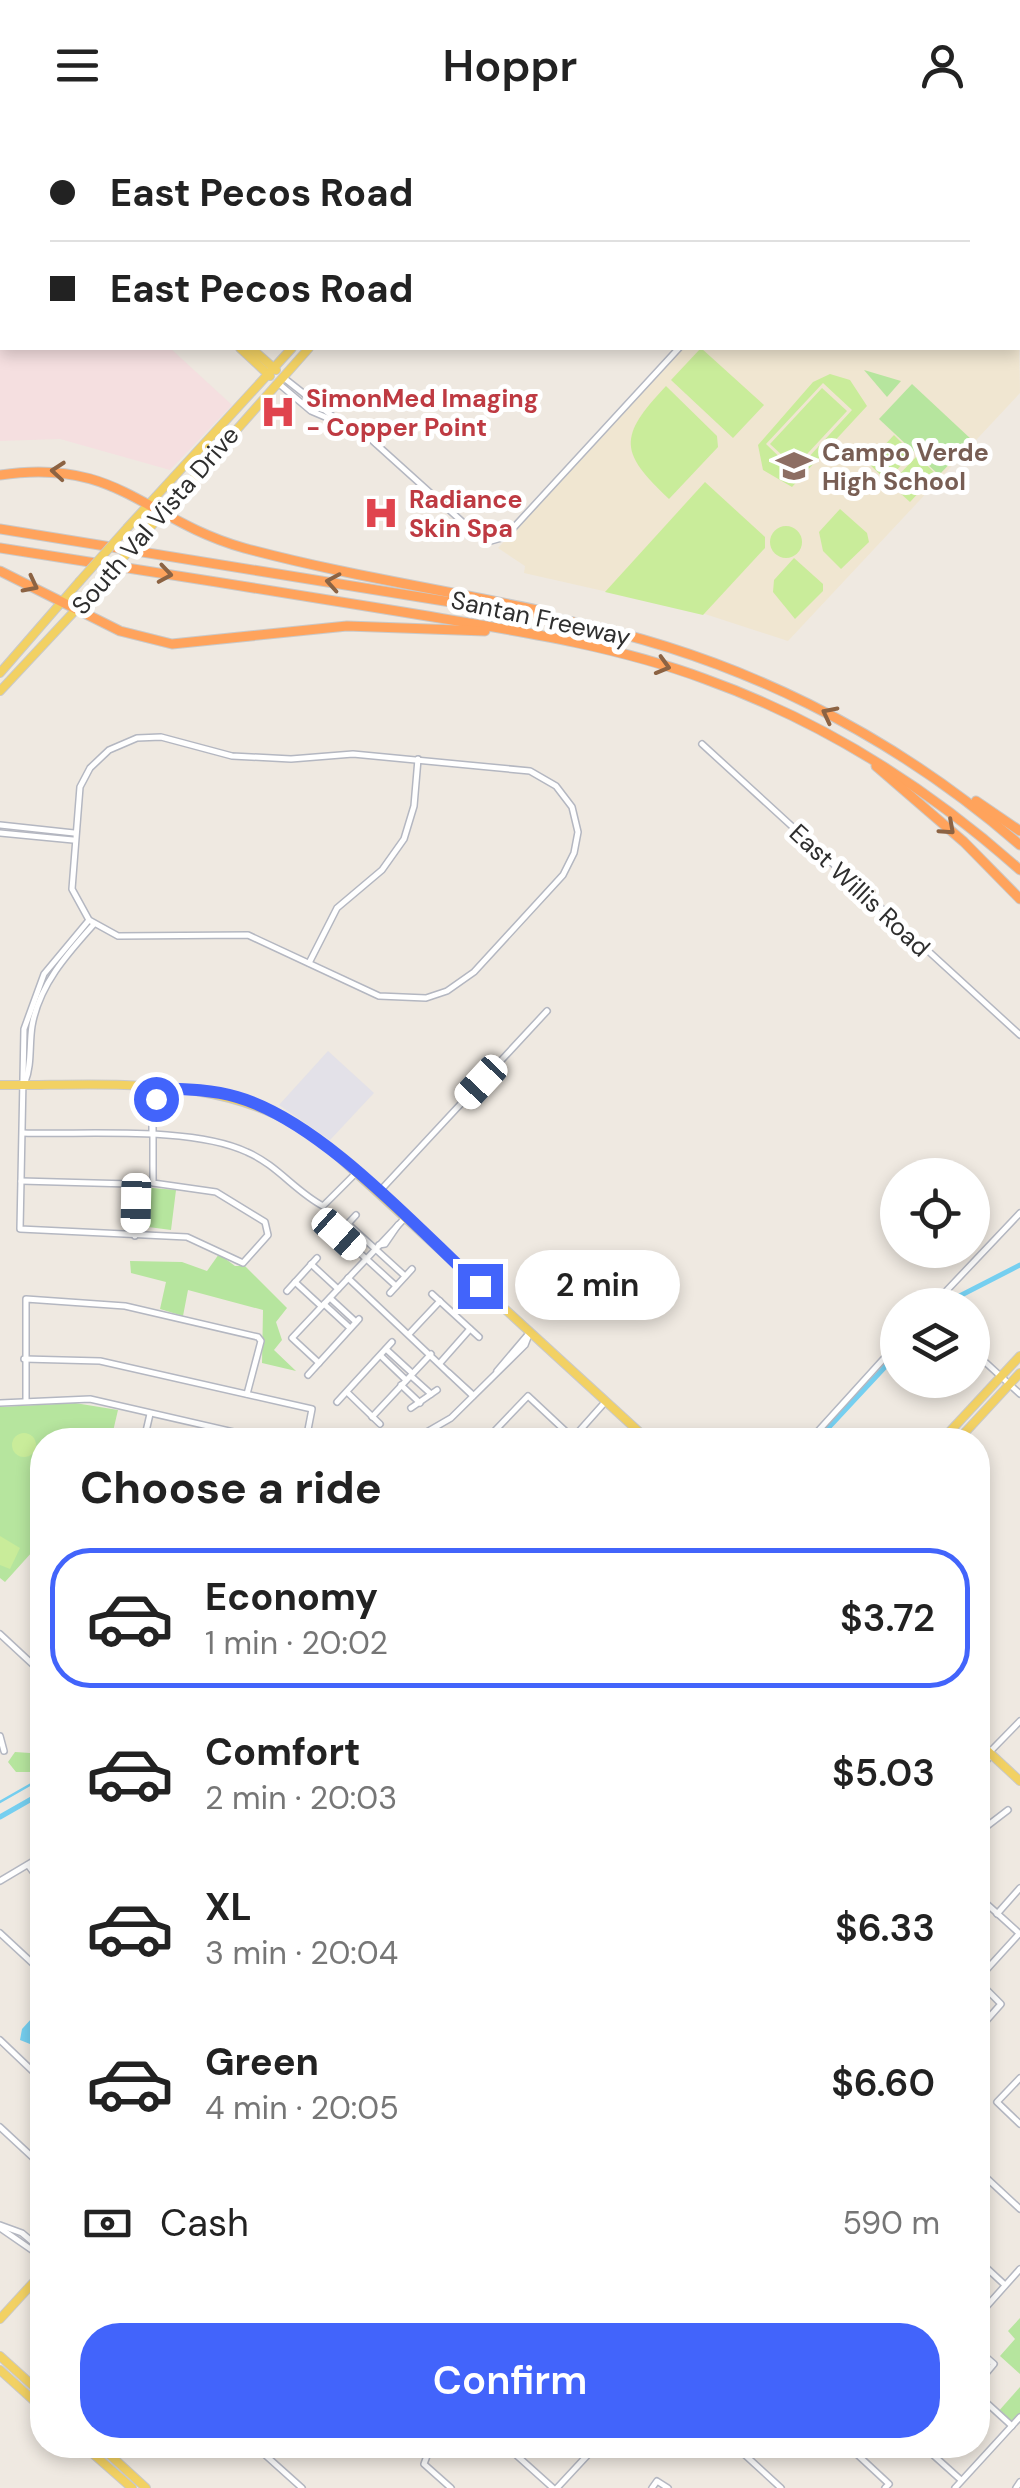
<!DOCTYPE html>
<meta charset="utf-8">
<style>
body{margin:0;font-family:"DM Sans",sans-serif;background:#f6f6f6;color:#222;height:100vh;display:flex;flex-direction:column;font-size:38px;white-space:nowrap}
*{box-sizing:border-box;margin:0}
p{font-size:32px;color:#767676}
.icon{flex:none;width:55px;height:55px;fill:none;stroke:currentColor;stroke-width:2;stroke-linecap:round;stroke-linejoin:round}
.map{position:relative;flex:1;overflow:hidden}
.details{position:absolute;left:30px;top:1298px;width:960px;height:1030px;display:flex;flex-direction:column;background:#fff;border-radius:40px;box-shadow:0 5px 15px #0003}
.details>*{flex:none}
.hud{position:absolute;left:0px;top:0px;width:1020px;height:220px;box-shadow:0 5px 15px #0003;display:grid;align-content:center;height:220px;padding:0 50px;background:#fff}
.controls{position:absolute;left:880px;top:1028px;display:grid;gap:20px}
.controls a{display:grid;place-items:center;width:110px;height:110px;border-radius:50%;background:#fff;box-shadow:0 5px 15px #0003;font-size:50px}
.end{position:absolute;width:45px;height:45px;margin:-22px;border:12px solid #4264fb;background:#fff;box-shadow:0 0 0 5px #fff}
.from{border-radius:50%}
.bubble{position:absolute;height:70px;border-radius:35px;background:#fff;box-shadow:0 5px 15px #0003;font-size:32px;font-weight:600;line-height:70px;text-align:center}
.car{position:absolute;width:30px;height:60px;margin:-30px -15px;border-radius:12px;box-shadow:0 0 8px 2px #0007;background:linear-gradient(#fff 24%,#345 0 40%,#fff 0 76%,#345 0 86%,#fff 0)}
.hud b{display:flex;align-items:center;gap:35px;height:95px;font-size:38px}
.hud b+b{border-top:2px solid #e0e0e0}
.hud i{width:25px;height:25px;background:#222}
ul{padding:0;list-style:none}
li{display:flex;align-items:center;gap:30px;height:140px;margin:0 20px 15px;padding:0 30px;border:5px solid transparent;border-radius:40px}
li div{flex:1}
li b{display:block;font-size:38px}
li em{font-style:normal;font-weight:600}
li.on{border-color:#4264fb}
li>.icon{width:90px;height:90px;stroke-width:1.5}
h2{padding:0 50px;font-size:45px;line-height:120px}
.pay{display:flex;align-items:center;gap:25px;height:110px;padding:0 50px;font-size:38px}
.pay p{margin-inline-start:auto}
.cta{display:flex;gap:20px;margin-top:auto;padding:20px 50px}
.cta a{flex:1;height:115px;border-radius:40px;background:#4264fb;color:#fff;font-size:40px;font-weight:600;line-height:115px;text-align:center}
header{display:flex;justify-content:space-between;align-items:center;height:130px;padding:0 50px;background:#fff;font-size:45px;font-weight:600}
.map>svg:first-child{display:block}
.industrial{fill:#e3e1e8}
.education{fill:#f0e6d1}
.medical{fill:#f5dfe0}
.green{fill:#b6e59e}
.pitch{fill:#c9ec9a;fill-rule:evenodd}
.water{fill:#75cff0}
.lines{fill:none;stroke-linecap:round;stroke-linejoin:round}
.stream{stroke:#75cff0;stroke-width:2.5}
.canal{stroke:#75cff0;stroke-width:5}
.minor-casing{stroke:#b4b7c1;stroke-width:8}
.major-casing{stroke:#c9c9c9;stroke-width:10}
.highway-casing{stroke:#c9c9c9;stroke-width:11}
.minor{stroke:#fff;stroke-width:5}
.major{stroke:#f2d163;stroke-width:8}
.highway{stroke:#ffa35c;stroke-width:9}
.major-bridge-casing{stroke:#c9c9c9;stroke-width:10;stroke-linecap:butt}
.major-bridge{stroke:#f2d163;stroke-width:8}
.oneway{stroke:#8c6343}
.route{stroke:#4264fb;stroke-width:12}
.labels{text-anchor:middle;stroke-width:10;stroke-linejoin:round;paint-order:stroke}
.health-label{font-size:25px;font-weight:bold;fill:#be3a42;stroke:#fff;text-anchor:start}
.education-label{font-size:25px;font-weight:bold;fill:#785e54;stroke:#fff;text-anchor:start}
.street-label{font-size:25px;fill:#2e2e2e;stroke:#fff}
</style>
<header><svg class="icon" aria-label="menu" viewBox="0 0 24 24"><path d="M4 6h16M4 12h16M4 18h16"/></svg>Hoppr<svg class="icon" aria-label="person" viewBox="0 0 24 24"><circle cx="12" cy="8" r="4"/><path d="M4 21q1-7 8-7t8 7"/></svg></header>
<div class="map">
<svg width="1020" height="2358" viewBox="0 0 1020 2358">
<rect width="100%" height="100%" fill="#efe9e1"/>
<polygon class="industrial" points="328,921 374,963 330,1010 279,975"/>
<polygon class="education" points="1018,160 1020,263 788,511 705,484 524,443 525,436 498,418 684,218 1018,218"/>
<polygon class="medical" points="0,61 2,218 170,218 232,275 170,340 60,309 0,311"/>
<g class="green">
<polygon points="864,240 901,251 887,267"/>
<polygon points="912,254 972,310 939,345 879,289"/>
<polygon points="140,1057 176,1060 171,1100 141,1096"/>
<polygon points="219,1124 235,1136 245,1136 287,1178 276,1192 282,1210 274,1220 296,1241 262,1233 263,1180 188,1160 183,1186 160,1179 166,1152 131,1143 130,1131 182,1132 207,1141"/>
<polygon points="75,1273 118,1280 111,1310 42,1310 42,1411 5,1452 0,1448 0,1277"/>
<polygon points="42,1607 42,1629 31,1642 16,1642 8,1632 15,1622 30,1623"/>
<polygon points="1020,2188 1020,2244 1000,2226 1015,2209 1008,2201"/>
<polygon points="1020,2257 1020,2287 1012,2296 997,2283"/>
</g>
<g class="pitch">
<polygon points="701,218 764,275 733,308 671,250"/>
<path d="M830 244 850 250 867 276 792 357 763 340 758 315 813 252ZM823 253 852 280 795 342 766 314Z"/>
<path d="M666 256 717 306 718 317 669 369C619 322 618 307 666 256Z"/>
<polygon points="822,258 847,281 795,337 770,314"/>
<polygon points="894,305 912,323 887,351 868,333"/>
<polygon points="917,326 936,344 910,372 890,354"/>
<polygon points="705,352 765,407 765,418 703,485 605,462"/>
<polygon points="840,379 867,403 869,412 841,439 823,421 819,402"/>
<circle cx="786" cy="412" r="16"/>
<polygon points="794,428 823,454 823,461 795,489 773,462 774,450"/>
<circle cx="24" cy="1315" r="12"/>
<polygon points="0,1406 20,1418 10,1439 0,1435"/>
</g>
<polygon class="water" points="42,1877 42,1898 37,1899 30,1914 20,1910 22,1899"/>
<g class="lines">
<polyline class="stream" points="0,1672 42,1648"/>
<g class="canal">
<polyline points="942,1175 1020,1135"/>
<polyline points="817,1310 898,1223"/>
<polyline points="0,1687 42,1663"/>
</g>
<defs>
<g id="minor">
<polyline points="448,0 450,2"/>
<polyline points="950,0 956,2"/>
<polyline points="126,2 127,0"/>
<polyline points="882,2 884,0"/>
<polyline points="1018,55 1020,52"/>
<polyline points="1018,67 1020,69"/>
<polyline points="284,248 336,289"/>
<polyline points="278,253 311,281 365,304 477,405 491,411 505,407 679,218"/>
<polygon points="161,607 232,626 291,629 353,624 530,641 556,656 572,677 578,702 574,723 563,745 474,842 447,861 426,868 379,866 248,805 118,806 89,790 72,759 80,657 90,638 109,620 137,608"/>
<polyline points="702,614 1020,905"/>
<polyline points="0,695 74,703"/>
<polyline points="0,703 73,710"/>
<polyline points="89,790 44,844 24,899 20,1099 187,1107 243,1133 268,1105 265,1092 216,1062 153,1053 153,958"/>
<polyline points="309,833 337,778 382,740 404,709 414,676 418,629"/>
<path d="M25 952C32 935 29 915 32 896 39 855 67 824 94 794"/>
<path d="M23 1003C86 1005 192 996 247 1022 277 1035 296 1062 323 1076L356 1043"/>
<polyline points="152,1004 152,961"/>
<polyline points="21,1051 130,1054 136,1063 135,1106"/>
<polyline points="378,1063 547,881"/>
<polyline points="348,1094 405,1146"/>
<polyline points="339,1104 396,1156"/>
<polyline points="333,1110 356,1085"/>
<polyline points="379,1115 385,1114 398,1095"/>
<polyline points="311,1134 338,1159"/>
<polyline points="348,1148 473,1266"/>
<polyline points="295,1152 321,1176"/>
<polyline points="287,1161 317,1128"/>
<polyline points="390,1163 412,1139"/>
<polyline points="432,1164 479,1207"/>
<polyline points="330,1168 356,1192"/>
<polyline points="324,1174 350,1198"/>
<polyline points="933,1175 1020,1083"/>
<polyline points="409,1204 440,1171"/>
<polyline points="387,1220 412,1243"/>
<polyline points="972,1220 1020,1264"/>
<polyline points="381,1226 406,1250"/>
<polyline points="24,1229 100,1231 312,1279 306,1310"/>
<polyline points="319,1233 292,1208 404,1089"/>
<polyline points="440,1233 470,1199"/>
<polyline points="497,1241 530,1202"/>
<polyline points="449,1243 472,1264"/>
<polyline points="308,1245 359,1189"/>
<polyline points="411,1246 431,1264"/>
<polyline points="401,1255 420,1273"/>
<polyline points="348,1263 380,1294"/>
<polyline points="26,1270 26,1169 125,1176 258,1207 261,1211 247,1264"/>
<polyline points="337,1272 392,1212"/>
<polyline points="0,1273 90,1269 269,1310"/>
<polyline points="411,1278 437,1260"/>
<polyline points="372,1287 431,1224"/>
<polyline points="573,1308 606,1271"/>
<polyline points="144,1310 150,1284"/>
<polyline points="413,1310 451,1288 525,1215 530,1202"/>
<polyline points="486,1310 528,1266 575,1310"/>
<polyline points="810,1310 898,1213"/>
<polyline points="0,1504 42,1543"/>
<polyline points="0,1606 4,1621"/>
<polyline points="978,1634 1020,1591"/>
<polyline points="978,1644 989,1627"/>
<polyline points="978,1703 1008,1680"/>
<polyline points="28,1735 42,1754"/>
<polyline points="0,1751 42,1726"/>
<polyline points="978,1766 1020,1804"/>
<polyline points="997,1784 1020,1758"/>
<polyline points="0,1803 42,1842"/>
<polyline points="978,1849 1019,1804"/>
<polyline points="978,1851 1001,1874 978,1900"/>
<polyline points="0,1910 42,1950"/>
<polyline points="1020,1948 997,1972 1020,1994"/>
<polyline points="0,1997 42,2036"/>
<polyline points="978,2040 1020,2079"/>
<polyline points="0,2095 22,2103 42,2120"/>
<polyline points="0,2098 42,2127"/>
<polyline points="978,2130 1005,2155"/>
<polyline points="978,2186 1020,2139"/>
<polyline points="978,2220 994,2234 978,2253"/>
<polyline points="978,2265 1012,2296"/>
<polyline points="254,2315 302,2358"/>
<polyline points="431,2315 424,2334 451,2358"/>
<polyline points="505,2315 553,2358"/>
<polyline points="734,2315 781,2358"/>
<polyline points="847,2315 889,2354 885,2358"/>
<polyline points="922,2315 961,2350"/>
<polyline points="557,2358 597,2315"/>
<polyline points="652,2358 657,2351 668,2358"/>
<polyline points="955,2358 1020,2287"/>
<polyline points="1016,2358 1020,2352"/>
</g>
<g id="major">
<polyline points="851,0 854,2"/>
<polyline points="867,0 870,2"/>
<polyline points="486,2 488,0"/>
<polyline points="501,2 503,0"/>
<polyline points="0,50 2,50"/>
<polyline points="0,57 2,57"/>
<polyline points="1018,139 1020,141"/>
<polyline points="1018,154 1020,156"/>
<polyline points="240,218 270,246"/>
<polyline points="251,218 276,240"/>
<polyline points="128,397 292,218"/>
<polyline points="147,401 309,218"/>
<polyline points="0,543 79,452"/>
<polyline points="0,561 97,457"/>
<path d="M0 955C113 956 237 941 329 1018L648 1310"/>
<polyline points="942,1310 1020,1226"/>
<polyline points="958,1310 1020,1243"/>
<polyline points="978,1612 1020,1651"/>
<polyline points="0,2189 42,2143"/>
<polyline points="0,2226 42,2264"/>
<polyline points="0,2240 42,2278"/>
<polyline points="83,2315 132,2358"/>
<polyline points="99,2315 146,2358"/>
</g>
<g id="highway">
<path d="M0 345C117 327 145 390 244 418 340 444 439 459 537 480"/>
<path d="M0 399 568 491C736 526 890 602 1020 715"/>
<path d="M0 418C134 439 269 460 403 482 504 499 608 513 705 549 822 591 927 657 1020 740"/>
<polyline points="0,441 120,501 172,514 347,496 485,501"/>
<polyline points="876,636 964,712 1020,769"/>
<polyline points="976,671 1020,701"/>
</g>
</defs>
<use href="#minor" class="minor-casing"/>
<use href="#major" class="major-casing"/>
<use href="#highway" class="highway-casing"/>
<use href="#minor" class="minor"/>
<use href="#major" class="major"/>
<use href="#highway" class="highway"/>
<defs>
<g id="major-bridge">
<polyline points="79,452 128,397"/>
<polyline points="97,457 147,401"/>
</g>
</defs>
<use href="#major-bridge" class="major-bridge-casing"/>
<use href="#major-bridge" class="major-bridge"/>
</g>
<defs><path id="oneway-chevron" d="M-2-3.5L2.5 0L-2 3.5" fill="none" stroke-width="1.6" stroke-linecap="round" stroke-linejoin="round" transform="scale(2.5)"/></defs>
<g class="oneway">
<use href="#oneway-chevron" transform="translate(58 341) rotate(-175)"/>
<use href="#oneway-chevron" transform="translate(165 444) rotate(9)"/>
<use href="#oneway-chevron" transform="translate(333 452) rotate(-170)"/>
<use href="#oneway-chevron" transform="translate(31 455) rotate(27)"/>
<use href="#oneway-chevron" transform="translate(663 536) rotate(16)"/>
<use href="#oneway-chevron" transform="translate(829 584) rotate(-153)"/>
<use href="#oneway-chevron" transform="translate(948 698) rotate(42)"/>
</g>
<g class="lines">
<path class="route" d="M156 969 153 958C181 959 210 959 237 967 321 991 416 1097 480 1156"/>
</g>
<defs>
<symbol id="hospital-bare" viewBox="-9 -9 18 18"><path d="M-5-5h3v3.5h4V-5h3V5h-3V1.5h-4V5h-3Z" fill="#e0444e" stroke="#fff" stroke-width="2.5" paint-order="stroke"/></symbol>
<symbol id="school-bare" viewBox="-9 -9 18 18"><path d="M0-5L7-2L0 1L-7-2ZM-4 1L0 2.5L4 1V4Q0 6-4 4Z" fill="#8d6e63" stroke="#fff" stroke-width="2.5" paint-order="stroke"/></symbol>
</defs>
<g fill-rule="evenodd">
<use href="#hospital-bare" x="253" y="257" width="50" height="50"/>
<use href="#school-bare" x="769" y="311" width="50" height="50"/>
<use href="#hospital-bare" x="356" y="358" width="50" height="50"/>
</g>
<g class="labels">
<g class="health-label">
<text x="306" y="277">SimonMed Imaging<tspan x="306" dy="29">- Copper Point</tspan></text>
<text x="409" y="378">Radiance<tspan x="409" dy="29">Skin Spa</tspan></text>
</g>
<g class="education-label">
<text x="822" y="331">Campo Verde<tspan x="822" dy="29">High School</tspan></text>
</g>
<g class="street-label">
<text transform="translate(155 390) rotate(-49)" y="9">South Val Vista Drive</text>
<text transform="translate(541 488) rotate(12)" y="9">Santan Freeway</text>
<text transform="translate(860 760) rotate(43)" y="9">East Willis Road</text>
</g>
</g>
</svg>
<div class="controls">
<a><svg class="icon" aria-label="locate" viewBox="0 0 24 24"><circle cx="12" cy="12" r="6"/><path d="M12 2v4M12 18v4M2 12h4M18 12h4"/></svg></a>
<a><svg class="icon" aria-label="layers" viewBox="0 0 24 24"><path d="M12 4l9 5-9 5-9-5zM3 14l9 5 9-5"/></svg></a>
</div>
<i class="end from" style="left:156px;top:969px"></i>
<i class="end" style="left:480px;top:1156px"></i>
<div class="bubble" style="left:515px;top:1120px;width:165px">2 min</div>
<i class="car" style="left:481px;top:952px;rotate:223deg"></i>
<i class="car" style="left:136px;top:1073px;rotate:181deg"></i>
<i class="car" style="left:339px;top:1104px;rotate:132deg"></i>
<div class="hud">
<b><i class="from"></i>East Pecos Road</b>
<b><i></i>East Pecos Road</b>
</div>
<section class="details">
<h2>Choose a ride</h2>
<ul>
<li class="on"><svg class="icon" aria-label="car" viewBox="0 0 24 24"><path d="M5 17H2v-5l4-1 3-4h7l3 4 3 1v5h-3M9 17h6M6 11h13"/><circle cx="7" cy="17" r="2"/><circle cx="17" cy="17" r="2"/></svg><div><b>Economy</b><p>1 min · 20:02</p></div><em>$3.72</em></li>
<li><svg class="icon" aria-label="car" viewBox="0 0 24 24"><path d="M5 17H2v-5l4-1 3-4h7l3 4 3 1v5h-3M9 17h6M6 11h13"/><circle cx="7" cy="17" r="2"/><circle cx="17" cy="17" r="2"/></svg><div><b>Comfort</b><p>2 min · 20:03</p></div><em>$5.03</em></li>
<li><svg class="icon" aria-label="car" viewBox="0 0 24 24"><path d="M5 17H2v-5l4-1 3-4h7l3 4 3 1v5h-3M9 17h6M6 11h13"/><circle cx="7" cy="17" r="2"/><circle cx="17" cy="17" r="2"/></svg><div><b>XL</b><p>3 min · 20:04</p></div><em>$6.33</em></li>
<li><svg class="icon" aria-label="car" viewBox="0 0 24 24"><path d="M5 17H2v-5l4-1 3-4h7l3 4 3 1v5h-3M9 17h6M6 11h13"/><circle cx="7" cy="17" r="2"/><circle cx="17" cy="17" r="2"/></svg><div><b>Green</b><p>4 min · 20:05</p></div><em>$6.60</em></li>
</ul>
<div class="pay"><svg class="icon" aria-label="cash" viewBox="0 0 24 24"><path d="M3 7h18v10H3z"/><circle cx="12" cy="12" r="2"/></svg>Cash<p>590 m</p></div>
<div class="cta"><a>Confirm</a></div>
</section>
</div>
